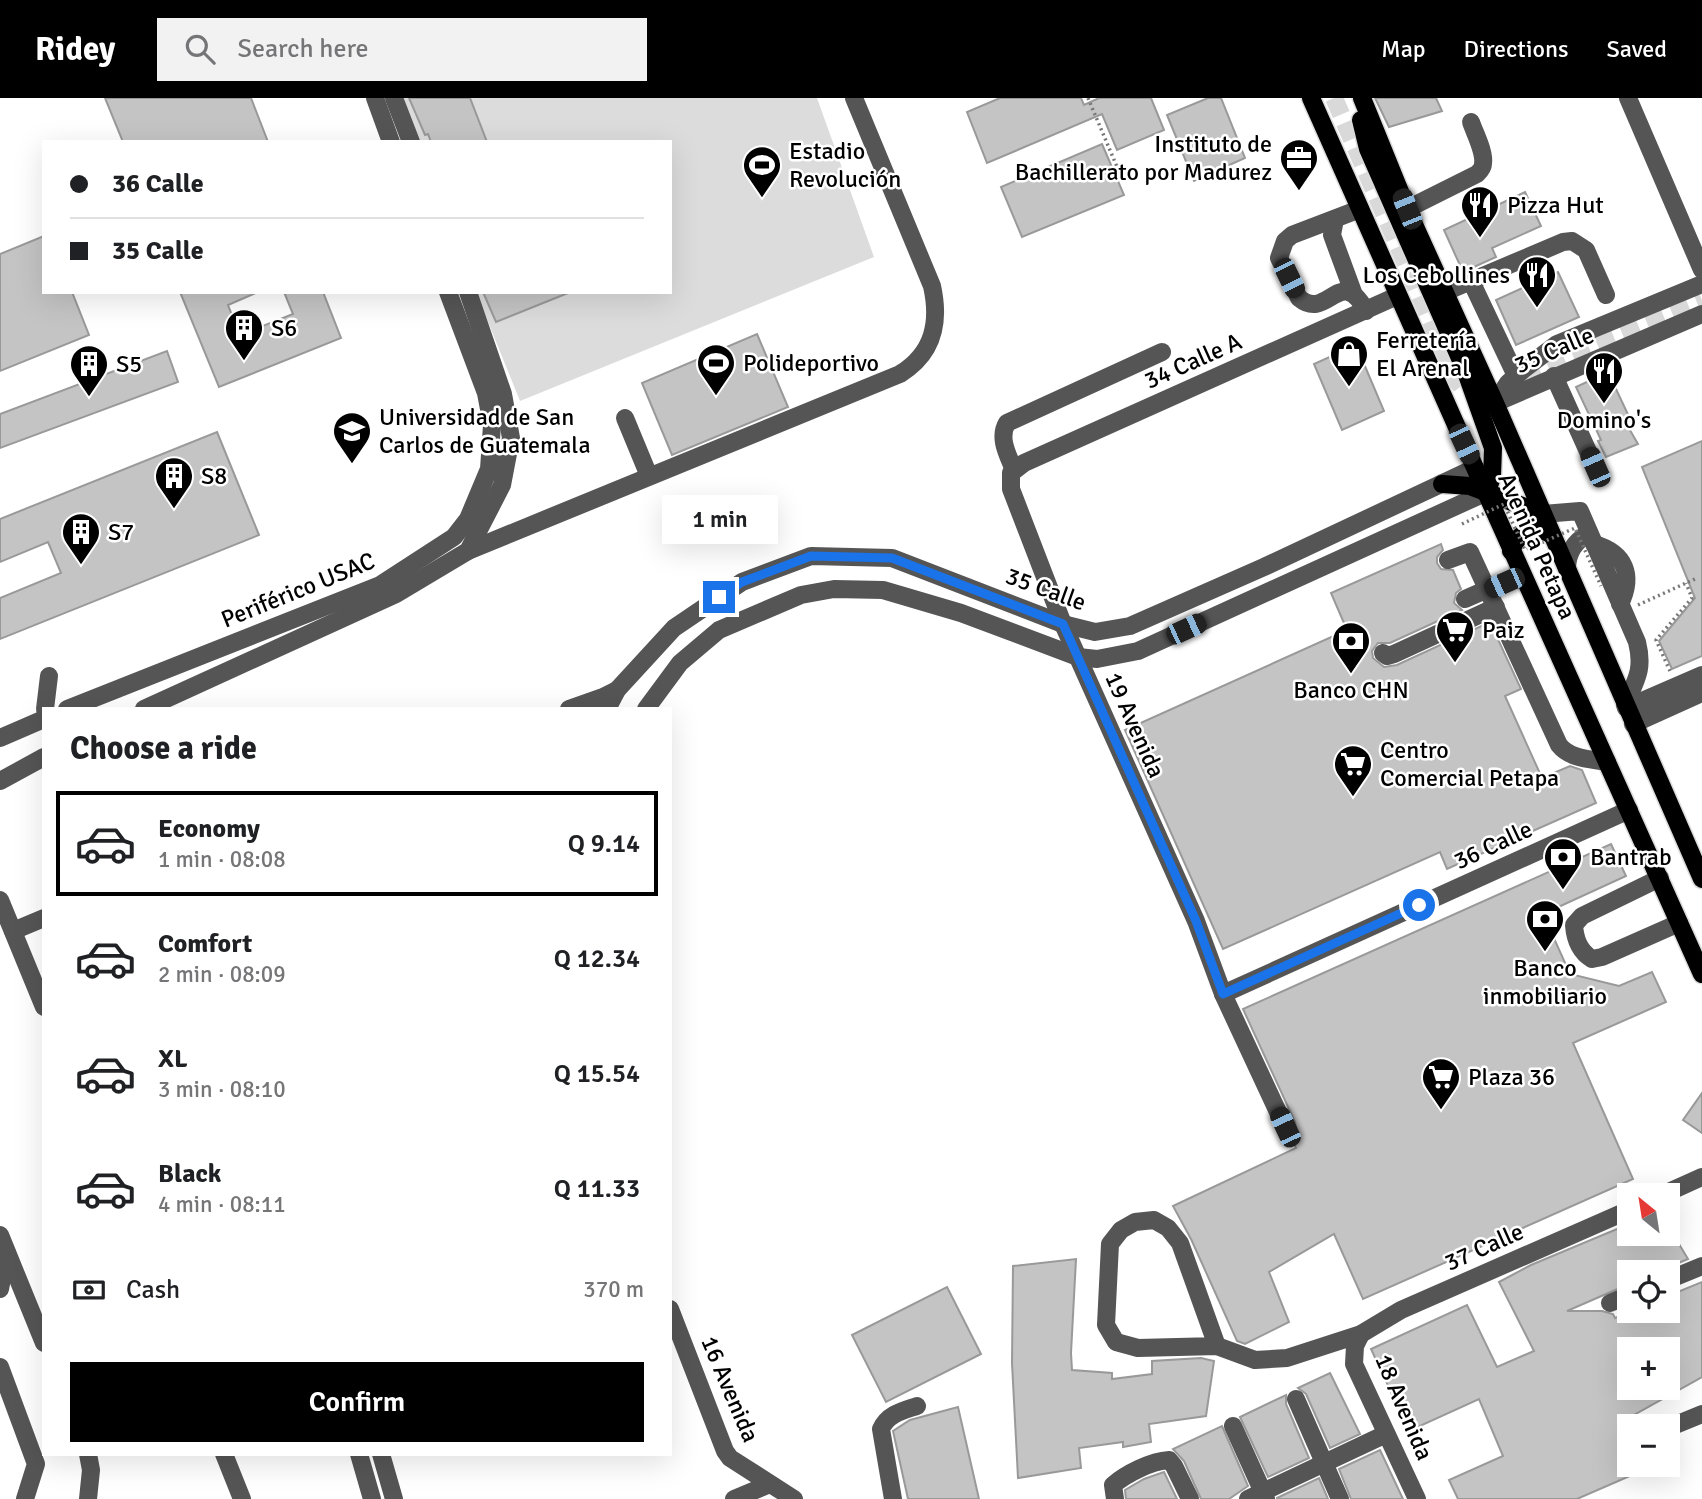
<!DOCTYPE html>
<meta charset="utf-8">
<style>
body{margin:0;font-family:Signika,sans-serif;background:#f2f2f2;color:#202124;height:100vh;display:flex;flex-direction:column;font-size:26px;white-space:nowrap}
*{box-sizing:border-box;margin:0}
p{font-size:23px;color:#757577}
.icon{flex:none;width:38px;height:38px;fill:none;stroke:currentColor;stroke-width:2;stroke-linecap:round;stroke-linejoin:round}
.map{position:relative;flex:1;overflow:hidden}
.panel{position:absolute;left:42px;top:609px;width:630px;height:749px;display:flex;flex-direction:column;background:#fff;border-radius:0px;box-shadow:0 7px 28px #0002}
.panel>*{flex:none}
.hud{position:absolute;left:42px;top:42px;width:630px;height:154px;border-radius:0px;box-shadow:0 7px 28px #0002;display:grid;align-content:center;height:154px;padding:0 28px;background:#fff}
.needle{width:46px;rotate:330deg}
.buttons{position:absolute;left:1617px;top:1085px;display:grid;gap:14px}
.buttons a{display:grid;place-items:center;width:63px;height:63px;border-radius:0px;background:#fff;box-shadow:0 7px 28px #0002;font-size:35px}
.end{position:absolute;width:32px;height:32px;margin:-16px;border:9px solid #1a73e8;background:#fff;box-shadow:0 0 0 4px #fff}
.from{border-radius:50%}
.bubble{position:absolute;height:49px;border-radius:0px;background:#fff;box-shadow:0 7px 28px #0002;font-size:23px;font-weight:600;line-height:49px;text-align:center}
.car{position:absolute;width:21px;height:42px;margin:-21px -10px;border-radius:9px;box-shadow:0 0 5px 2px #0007;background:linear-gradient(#222 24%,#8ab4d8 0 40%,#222 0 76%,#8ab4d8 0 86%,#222 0)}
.hud b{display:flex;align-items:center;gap:24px;height:66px;font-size:26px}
.hud b+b{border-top:2px solid #e0e0e0}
.hud i{width:18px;height:18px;background:#202124}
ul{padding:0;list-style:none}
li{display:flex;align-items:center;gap:21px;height:105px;margin:0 14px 10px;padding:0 14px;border:4px solid transparent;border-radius:0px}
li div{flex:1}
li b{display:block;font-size:26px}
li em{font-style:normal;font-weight:600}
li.selected{border-color:#000}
li>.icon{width:63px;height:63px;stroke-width:1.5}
h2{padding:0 28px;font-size:32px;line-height:84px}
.pay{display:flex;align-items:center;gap:18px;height:77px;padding:0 28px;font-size:26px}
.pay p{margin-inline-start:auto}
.cta{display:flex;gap:14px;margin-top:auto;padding:14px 28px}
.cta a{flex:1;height:80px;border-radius:0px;background:#000;color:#fff;font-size:28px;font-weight:600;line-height:80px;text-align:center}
header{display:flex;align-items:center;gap:42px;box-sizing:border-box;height:98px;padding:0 35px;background:#000;color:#fff}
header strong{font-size:33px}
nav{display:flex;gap:38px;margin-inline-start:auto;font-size:24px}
.search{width:490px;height:63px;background:#f2f2f2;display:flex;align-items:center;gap:18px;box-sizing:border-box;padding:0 24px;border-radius:0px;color:#757577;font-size:26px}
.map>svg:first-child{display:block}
.green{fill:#dcdcdc}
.building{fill:#c4c4c4;stroke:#999;stroke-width:2;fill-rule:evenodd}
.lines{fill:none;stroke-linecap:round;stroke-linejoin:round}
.major-tunnel{stroke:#d9d9d9;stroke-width:18;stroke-dasharray:18 9;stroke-linecap:butt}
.major-casing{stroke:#dbdbdb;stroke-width:21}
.path{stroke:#777;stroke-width:3.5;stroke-dasharray:2 3.5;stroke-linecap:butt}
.minor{stroke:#555;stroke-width:18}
.major{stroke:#000;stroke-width:18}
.path-bridge{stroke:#777;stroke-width:3.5;stroke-dasharray:2 3.5;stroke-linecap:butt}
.route{stroke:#1a73e8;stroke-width:9}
.labels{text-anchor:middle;stroke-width:5;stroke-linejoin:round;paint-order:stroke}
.poi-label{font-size:24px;fill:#000;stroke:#fff;text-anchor:start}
.street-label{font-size:24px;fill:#000;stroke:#fff}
</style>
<header>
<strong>Ridey</strong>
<div class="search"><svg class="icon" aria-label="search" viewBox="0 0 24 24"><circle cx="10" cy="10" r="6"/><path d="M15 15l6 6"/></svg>Search here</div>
<nav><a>Map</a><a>Directions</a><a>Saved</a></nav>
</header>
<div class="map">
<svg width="1702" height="1401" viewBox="0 0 1702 1401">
<rect width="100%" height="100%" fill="#fff"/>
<polygon class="green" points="398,0 817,0 874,159 520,303 476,194 670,194 670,44 414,44"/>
<g class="building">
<polygon points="105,0 251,0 268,44 123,44"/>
<polygon points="409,0 470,0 487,44 431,44 428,36 425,37"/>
<polygon points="1000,0 1081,0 1084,7 1099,0 1151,0 1164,32 1117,52 1102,16 987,65 967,14"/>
<polygon points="1208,0 1221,0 1245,60 1194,83 1167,17"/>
<polygon points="1375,0 1436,0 1442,13 1389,29"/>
<polygon points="1102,46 1124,97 1022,139 1001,89"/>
<polygon points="1525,94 1541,128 1492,150 1496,159 1463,174 1444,132"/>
<polygon points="44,138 44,194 72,194 89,237 0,273 0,156"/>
<polygon points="1558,174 1579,219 1516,247 1496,202"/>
<polygon points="180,194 258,194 228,207 240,237 293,216 284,194 323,194 341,240 219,289"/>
<polygon points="483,194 568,194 568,195 496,224"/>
<polygon points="757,236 788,309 672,357 642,285"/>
<polygon points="1356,247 1384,313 1342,332 1314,266"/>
<polygon points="167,253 178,284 0,350 0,316"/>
<polygon points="1608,274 1632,325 1627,327 1638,346 1606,359 1598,343 1601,342 1576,289"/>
<polygon points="217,334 259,437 0,541 0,500 61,475 48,444 0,464 0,421"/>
<polygon points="1702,343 1702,558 1672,571 1659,543 1695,500 1642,369"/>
<polygon points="1441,446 1443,452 1437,459 1437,465 1441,471 1453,472 1461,491 1456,495 1454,505 1462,512 1390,545 1378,545 1372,553 1373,560 1384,569 1397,567 1490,524 1521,591 1505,598 1542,680 1570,668 1582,672 1596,705 1447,771 1440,754 1223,851 1125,632 1347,532 1331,495"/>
<polygon points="1611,746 1626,778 1543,816 1570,876 1619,888 1652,874 1666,904 1573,945 1633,1081 1363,1201 1334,1136 1269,1174 1289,1224 1245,1246 1237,1243 1191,1141 1173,1108 1296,1050 1291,1039 1296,1031 1295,1024 1243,911"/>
<polygon points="1702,995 1702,1035 1683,1022"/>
<path d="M1629 1126V1136H1673L1688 1161 1658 1174H1629V1186L1567 1213H1602L1613 1216 1615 1220 1633 1213H1668V1198L1702 1184V1279L1634 1317 1639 1328H1629V1367H1655L1577 1401H1458L1449 1382 1503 1358 1479 1301 1409 1333 1371 1251 1467 1207 1497 1269 1534 1253 1499 1184 1531 1167ZM1629 1251H1668V1290H1629Z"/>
<polygon points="1076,1161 1071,1255 1072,1272 1112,1275 1112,1281 1152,1276 1152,1263 1201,1260 1214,1263 1206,1318 1149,1326 1151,1344 1123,1349 1123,1344 1079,1350 1081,1370 1018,1380 1012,1265 1013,1168"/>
<polygon points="947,1189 981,1256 886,1304 852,1237"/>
<polygon points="1330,1275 1360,1336 1330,1350 1306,1296 1298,1290"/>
<polygon points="1286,1297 1286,1306 1309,1360 1268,1379 1240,1319"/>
<polygon points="958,1309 979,1401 908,1401 893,1333 910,1322"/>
<polygon points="1222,1328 1248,1388 1229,1401 1201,1401 1184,1363 1173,1351"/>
<polygon points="1380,1352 1403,1401 1351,1401 1339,1371"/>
<polygon points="1164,1374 1177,1401 1126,1401 1125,1392 1144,1381"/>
<polygon points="1319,1380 1328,1401 1277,1401 1277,1400"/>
</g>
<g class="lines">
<g class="major-tunnel">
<polyline points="1334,0 1457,283 1465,293 1483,292"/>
<polyline points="1522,276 1702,202"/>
</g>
<defs>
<g id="major">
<path d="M1311 0C1439 293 1572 584 1702 876"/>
<polyline points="1362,0 1407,111 1495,305 1702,781"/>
<polyline points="1361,22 1368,51 1466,274 1493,350 1492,379 1487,394"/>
<polyline points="1442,386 1470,388 1543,416"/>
<path d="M1511 453C1518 434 1534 426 1552 437"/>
</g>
</defs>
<use href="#major" class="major-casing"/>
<g class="path">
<polyline points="1088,0 1120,76"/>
<polyline points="1638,507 1695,481"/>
<polyline points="1670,573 1656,542 1692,500 1686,485"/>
</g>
<g class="minor">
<polyline points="375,0 391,44"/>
<polyline points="394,0 411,44"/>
<polyline points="1628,0 1702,172"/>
<path d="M1360 111 1292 137 1285 143 1279 160 1299 200C1328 224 1340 165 1366 213"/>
<path d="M1407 111 1477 76C1479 74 1483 70 1483 66 1485 54 1475 36 1471 24"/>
<polyline points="1335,121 1332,137 1353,194"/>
<polyline points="1471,183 1516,278"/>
<polyline points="1445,194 1563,144 1572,143 1586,152 1606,197"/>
<polyline points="1554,278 1595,369"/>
<polyline points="1495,305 1508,285 1524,271 1557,246 1702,186"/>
<polyline points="1495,305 1702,216"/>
<polyline points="625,320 649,378"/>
<path d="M1014 372C1008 357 998 340 1007 325L1162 254"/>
<path d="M1543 416 1580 413 1637 544C1644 572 1636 582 1625 607"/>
<path d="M1594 446C1625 455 1634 477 1620 506"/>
<path d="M468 453 900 276C934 255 940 224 932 188L854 0"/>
<path d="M1448 462 1470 454 1559 647C1570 661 1590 661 1607 664"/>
<path d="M1567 471C1567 454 1575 443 1589 435"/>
<polyline points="1465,501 1522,476"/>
<polyline points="1383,555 1387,558 1394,556 1496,509"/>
<polyline points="1626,610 1702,577"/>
<polyline points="45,611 49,578"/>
<polyline points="67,611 380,487 454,439 468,421 489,371 492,327 486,295 448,194"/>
<polyline points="144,611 396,496 468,453 502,387 511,340 503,296 468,194"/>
<polyline points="569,611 603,599 617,592"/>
<polyline points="607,611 617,592 674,530 742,484 811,458 892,460 1063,526 1095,534 1130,528 1264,469 1475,370"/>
<polyline points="646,611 680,565 719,532 801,497 834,491 883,492 961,515 1078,559 1097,561 1138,553 1487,394"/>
<polyline points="1633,626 1702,595"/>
<polyline points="0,640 44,621"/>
<polyline points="0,683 44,659"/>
<path d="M1660 780 1582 818 1574 827C1575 841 1579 853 1592 861L1602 859 1679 825"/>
<polyline points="0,802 44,909"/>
<polyline points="13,833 44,820"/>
<polyline points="1223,896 1629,712"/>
<polyline points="1285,1029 1223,896 1196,823 1063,526 1011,391 1011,375 1024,365 1397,198"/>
<polyline points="1662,1097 1702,1079"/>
<polyline points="0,1137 44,1245"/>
<polyline points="1668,1182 1702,1168"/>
<polyline points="0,1191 7,1155"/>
<polyline points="1610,1205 1629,1197"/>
<polyline points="670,1211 725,1353 730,1360 794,1401"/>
<polyline points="1361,1236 1355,1248 1354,1266 1417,1401"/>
<polyline points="1217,1248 1180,1145 1168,1130 1154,1122 1135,1124 1121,1132 1110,1146 1106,1227 1116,1244 1138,1250 1217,1248 1255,1262 1287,1260 1361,1236 1401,1212 1629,1112"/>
<polyline points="0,1269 36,1366 25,1401"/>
<polyline points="1296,1301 1340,1401"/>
<polyline points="1233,1328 1266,1401"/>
<polyline points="1668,1330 1702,1316"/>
<polyline points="88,1356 91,1372 88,1401"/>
<polyline points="224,1356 242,1401"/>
<polyline points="359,1356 372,1401"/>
<polyline points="381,1356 394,1401"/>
<polyline points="734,1401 770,1386"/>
<path d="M893 1401 881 1331C888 1316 902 1313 917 1308"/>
<path d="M1115 1401 1113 1387C1126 1376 1151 1363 1169 1362L1174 1368 1190 1401"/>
<polyline points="1248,1401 1386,1336"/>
</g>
<use href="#major" class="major"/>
<polyline class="path-bridge" points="1462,426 1504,406 1525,452 1575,430 1601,488"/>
</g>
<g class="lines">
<polyline class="route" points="719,499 742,484 811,458 892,460 1063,526 1196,823 1223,896 1419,807"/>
</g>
<defs>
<symbol id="office-pin" viewBox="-11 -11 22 30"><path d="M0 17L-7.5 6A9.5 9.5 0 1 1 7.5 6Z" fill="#000" stroke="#fff"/><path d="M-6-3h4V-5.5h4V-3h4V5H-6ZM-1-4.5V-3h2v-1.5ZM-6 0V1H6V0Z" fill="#fff"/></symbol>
<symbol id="stadium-pin" viewBox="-11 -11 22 30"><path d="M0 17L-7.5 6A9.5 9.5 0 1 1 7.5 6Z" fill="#000" stroke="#fff"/><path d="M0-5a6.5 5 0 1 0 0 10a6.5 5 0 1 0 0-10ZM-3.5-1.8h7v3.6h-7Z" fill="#fff"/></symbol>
<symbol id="restaurant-pin" viewBox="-11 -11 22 30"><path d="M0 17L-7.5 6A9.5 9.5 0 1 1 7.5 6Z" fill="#000" stroke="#fff"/><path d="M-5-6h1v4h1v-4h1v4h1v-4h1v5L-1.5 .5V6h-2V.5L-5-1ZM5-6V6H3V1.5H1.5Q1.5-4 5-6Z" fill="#fff"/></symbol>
<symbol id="building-pin" viewBox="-11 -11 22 30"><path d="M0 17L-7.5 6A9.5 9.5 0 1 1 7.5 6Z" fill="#000" stroke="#fff"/><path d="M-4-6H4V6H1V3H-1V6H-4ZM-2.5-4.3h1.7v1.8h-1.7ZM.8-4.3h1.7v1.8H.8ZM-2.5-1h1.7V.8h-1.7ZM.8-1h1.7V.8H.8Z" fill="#fff"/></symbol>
<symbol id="shop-pin" viewBox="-11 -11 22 30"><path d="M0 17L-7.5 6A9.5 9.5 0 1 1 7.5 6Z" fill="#000" stroke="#fff"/><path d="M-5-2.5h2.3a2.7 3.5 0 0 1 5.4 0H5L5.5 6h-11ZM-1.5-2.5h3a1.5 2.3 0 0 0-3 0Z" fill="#fff"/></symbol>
<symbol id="university-pin" viewBox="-11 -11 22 30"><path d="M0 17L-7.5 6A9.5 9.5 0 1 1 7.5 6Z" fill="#000" stroke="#fff"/><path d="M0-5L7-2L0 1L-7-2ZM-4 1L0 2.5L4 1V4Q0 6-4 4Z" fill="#fff"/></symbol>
<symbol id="supermarket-pin" viewBox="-11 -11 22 30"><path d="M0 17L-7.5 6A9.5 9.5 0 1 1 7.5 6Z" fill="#000" stroke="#fff"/><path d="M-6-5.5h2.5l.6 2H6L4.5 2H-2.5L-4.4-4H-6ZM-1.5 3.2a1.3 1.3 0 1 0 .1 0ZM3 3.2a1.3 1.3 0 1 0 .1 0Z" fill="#fff"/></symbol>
<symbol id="bank-pin" viewBox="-11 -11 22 30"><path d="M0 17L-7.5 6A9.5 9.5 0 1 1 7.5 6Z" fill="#000" stroke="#fff"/><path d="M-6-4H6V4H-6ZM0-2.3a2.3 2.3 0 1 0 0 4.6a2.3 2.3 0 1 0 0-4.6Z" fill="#fff"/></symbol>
</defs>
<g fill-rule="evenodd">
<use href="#office-pin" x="1277" y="38" width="44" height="60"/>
<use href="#stadium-pin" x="740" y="45" width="44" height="60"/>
<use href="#restaurant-pin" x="1458" y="85" width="44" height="60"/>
<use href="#restaurant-pin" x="1515" y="155" width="44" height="60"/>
<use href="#building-pin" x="222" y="208" width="44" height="60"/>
<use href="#shop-pin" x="1327" y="234" width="44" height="60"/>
<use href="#stadium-pin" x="694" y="243" width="44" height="60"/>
<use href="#building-pin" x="67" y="244" width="44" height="60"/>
<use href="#restaurant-pin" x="1582" y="251" width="44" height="60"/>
<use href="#university-pin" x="330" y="311" width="44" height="60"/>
<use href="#building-pin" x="152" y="356" width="44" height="60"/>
<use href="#building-pin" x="59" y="412" width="44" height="60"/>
<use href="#supermarket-pin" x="1433" y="510" width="44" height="60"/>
<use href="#bank-pin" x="1329" y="521" width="44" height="60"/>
<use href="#supermarket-pin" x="1331" y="644" width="44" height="60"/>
<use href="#bank-pin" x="1541" y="737" width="44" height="60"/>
<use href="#bank-pin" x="1523" y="799" width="44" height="60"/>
<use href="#supermarket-pin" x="1419" y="957" width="44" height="60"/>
</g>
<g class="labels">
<g class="poi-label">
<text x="1272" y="54" text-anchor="end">Instituto de<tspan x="1272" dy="28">Bachillerato por Madurez</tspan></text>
<text x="789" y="61">Estadio<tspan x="789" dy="28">Revolución</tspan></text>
<text x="1507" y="115">Pizza Hut</text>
<text x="1510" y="185" text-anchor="end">Los Cebollines</text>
<text x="271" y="238">S6</text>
<text x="1376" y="250">Ferretería<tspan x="1376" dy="28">El Arenal</tspan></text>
<text x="743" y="273">Polideportivo</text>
<text x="116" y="274">S5</text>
<text x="379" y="327">Universidad de San<tspan x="379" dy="28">Carlos de Guatemala</tspan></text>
<text x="1604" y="330" text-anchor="middle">Domino's</text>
<text x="201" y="386">S8</text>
<text x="108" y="442">S7</text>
<text x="1482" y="540">Paiz</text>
<text x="1351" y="600" text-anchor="middle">Banco CHN</text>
<text x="1380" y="660">Centro<tspan x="1380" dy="28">Comercial Petapa</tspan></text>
<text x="1590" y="767">Bantrab</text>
<text x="1545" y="878" text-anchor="middle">Banco<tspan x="1545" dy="28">inmobiliario</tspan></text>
<text x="1468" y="987">Plaza 36</text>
</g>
<g class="street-label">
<text transform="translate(1554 252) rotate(-23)" y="8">35 Calle</text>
<text transform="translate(1193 263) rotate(-24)" y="8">34 Calle A</text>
<text transform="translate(1537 448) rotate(66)" y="8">Avenida Petapa</text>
<text transform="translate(1046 491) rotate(20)" y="8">35 Calle</text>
<text transform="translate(298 492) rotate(-22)" y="8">Periférico USAC</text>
<text transform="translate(1135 627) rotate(66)" y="8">19 Avenida</text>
<text transform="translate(1493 747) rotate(-25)" y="8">36 Calle</text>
<text transform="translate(1484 1149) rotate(-24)" y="8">37 Calle</text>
<text transform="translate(730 1291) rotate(67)" y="8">16 Avenida</text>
<text transform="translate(1404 1309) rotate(67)" y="8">18 Avenida</text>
</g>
</g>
</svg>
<div class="buttons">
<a><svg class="needle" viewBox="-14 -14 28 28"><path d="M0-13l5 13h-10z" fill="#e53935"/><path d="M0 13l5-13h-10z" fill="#757577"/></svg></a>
<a><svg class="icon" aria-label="locate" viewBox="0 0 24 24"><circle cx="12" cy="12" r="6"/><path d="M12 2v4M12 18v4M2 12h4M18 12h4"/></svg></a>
<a>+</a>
<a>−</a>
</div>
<i class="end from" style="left:1419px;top:807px"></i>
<i class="end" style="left:719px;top:499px"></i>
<div class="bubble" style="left:662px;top:397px;width:116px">1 min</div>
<i class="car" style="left:1407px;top:111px;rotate:338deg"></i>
<i class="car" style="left:1289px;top:180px;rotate:154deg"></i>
<i class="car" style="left:1464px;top:346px;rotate:155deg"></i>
<i class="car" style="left:1595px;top:369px;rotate:336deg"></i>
<i class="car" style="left:1504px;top:485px;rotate:246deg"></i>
<i class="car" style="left:1186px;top:531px;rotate:65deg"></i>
<i class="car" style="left:1285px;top:1029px;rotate:335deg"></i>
<div class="hud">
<b><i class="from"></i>36 Calle</b>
<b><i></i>35 Calle</b>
</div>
<section class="panel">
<h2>Choose a ride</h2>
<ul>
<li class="selected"><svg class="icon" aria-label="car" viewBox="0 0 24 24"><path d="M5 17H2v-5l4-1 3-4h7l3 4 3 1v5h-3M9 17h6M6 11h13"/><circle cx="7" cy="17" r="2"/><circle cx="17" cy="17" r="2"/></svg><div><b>Economy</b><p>1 min · 08:08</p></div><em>Q 9.14</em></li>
<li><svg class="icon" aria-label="car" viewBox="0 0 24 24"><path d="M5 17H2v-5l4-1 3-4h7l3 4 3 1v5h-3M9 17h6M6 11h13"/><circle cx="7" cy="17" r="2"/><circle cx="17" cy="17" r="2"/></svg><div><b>Comfort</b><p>2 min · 08:09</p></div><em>Q 12.34</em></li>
<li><svg class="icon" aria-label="car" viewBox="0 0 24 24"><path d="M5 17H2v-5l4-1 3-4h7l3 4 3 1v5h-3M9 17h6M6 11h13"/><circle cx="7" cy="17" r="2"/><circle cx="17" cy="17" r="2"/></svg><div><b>XL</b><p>3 min · 08:10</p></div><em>Q 15.54</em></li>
<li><svg class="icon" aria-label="car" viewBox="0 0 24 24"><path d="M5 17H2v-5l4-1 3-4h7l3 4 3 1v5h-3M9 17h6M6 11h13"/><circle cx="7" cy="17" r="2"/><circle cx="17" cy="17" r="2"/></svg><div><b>Black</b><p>4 min · 08:11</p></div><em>Q 11.33</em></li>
</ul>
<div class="pay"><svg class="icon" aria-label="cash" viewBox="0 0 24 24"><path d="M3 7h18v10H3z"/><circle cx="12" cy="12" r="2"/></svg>Cash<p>370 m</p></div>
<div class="cta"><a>Confirm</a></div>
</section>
</div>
